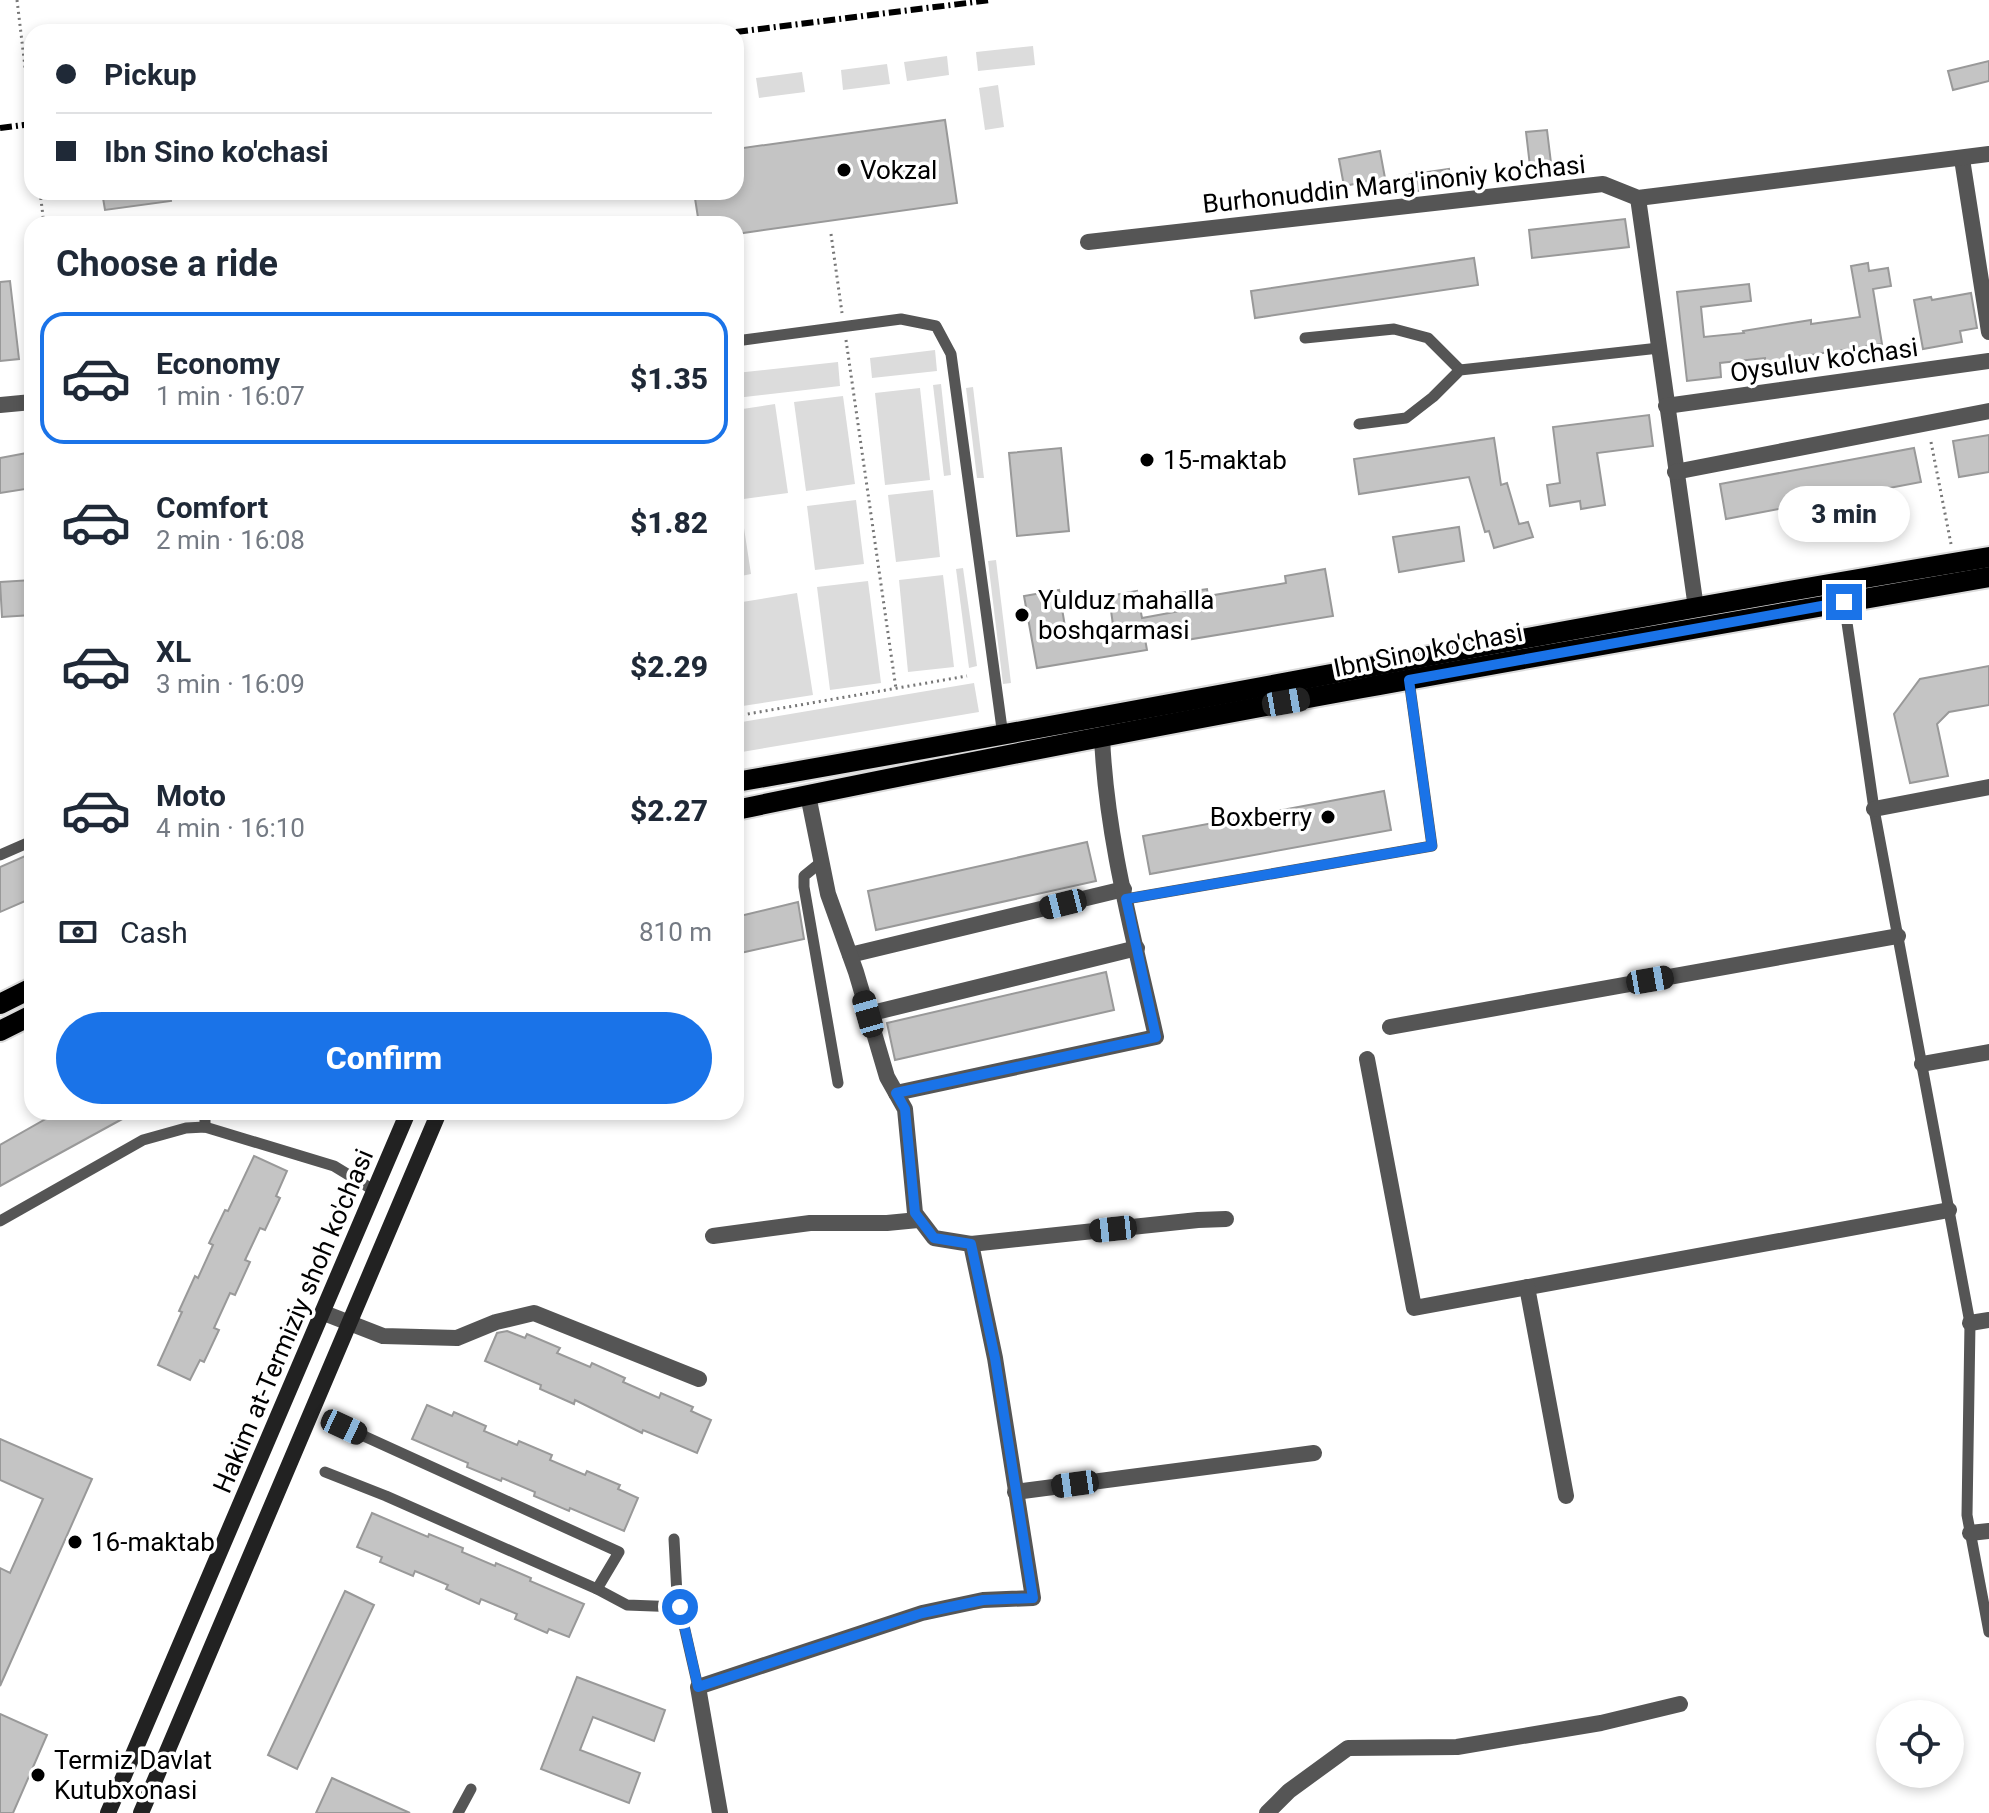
<!DOCTYPE html>
<meta charset="utf-8">
<style>
body{margin:0;font-family:Roboto,sans-serif;background:#f6f6f7;color:#1f2937;height:100vh;display:flex;flex-direction:column;font-size:30px;white-space:nowrap}
*{box-sizing:border-box;margin:0}
p{font-size:26px;color:#747a83}
.icon{flex:none;width:44px;height:44px;fill:none;stroke:currentColor;stroke-width:2;stroke-linecap:round;stroke-linejoin:round}
.map{position:relative;flex:1;overflow:hidden}
.details{position:absolute;left:24px;top:216px;width:720px;height:904px;display:flex;flex-direction:column;background:#fff;border-radius:24px;box-shadow:0 4px 12px #0003}
.details>*{flex:none}
.guide{position:absolute;left:24px;top:24px;width:720px;height:176px;border-radius:24px;box-shadow:0 4px 12px #0003;display:grid;align-content:center;height:176px;padding:0 32px;background:#fff}
.fabs{position:absolute;left:1876px;top:1700px;display:grid;gap:16px}
.fabs a{display:grid;place-items:center;width:88px;height:88px;border-radius:50%;background:#fff;box-shadow:0 4px 12px #0003;font-size:40px}
.end{position:absolute;width:36px;height:36px;margin:-18px;border:10px solid #1a73e8;background:#fff;box-shadow:0 0 0 4px #fff}
.from{border-radius:50%}
.bubble{position:absolute;height:56px;border-radius:28px;background:#fff;box-shadow:0 4px 12px #0003;font-size:26px;font-weight:800;line-height:56px;text-align:center}
.car{position:absolute;width:24px;height:48px;margin:-24px -12px;border-radius:10px;box-shadow:0 0 6px 2px #0007;background:linear-gradient(#222 24%,#8ab4d8 0 40%,#222 0 76%,#8ab4d8 0 86%,#222 0)}
.guide b{display:flex;align-items:center;gap:28px;height:76px;font-size:30px}
.guide b+b{border-top:2px solid #e0e1e3}
.guide i{width:20px;height:20px;background:#1f2937}
ul{padding:0;list-style:none}
li{display:flex;align-items:center;gap:24px;height:132px;margin:0 16px 12px;padding:0 16px;border:4px solid transparent;border-radius:24px}
li div{flex:1}
li b{display:block;font-size:30px}
li em{font-style:normal;font-weight:800}
li.active{border-color:#1a73e8}
li>.icon{width:72px;height:72px;stroke-width:1.5}
h2{padding:0 32px;font-size:36px;line-height:96px}
.pay{display:flex;align-items:center;gap:20px;height:88px;padding:0 32px;font-size:30px}
.pay p{margin-inline-start:auto}
.primary-button{display:flex;gap:16px;margin-top:auto;padding:16px 32px}
.primary-button a{flex:1;height:92px;border-radius:48px;background:#1a73e8;color:#fff;font-size:32px;font-weight:800;line-height:92px;text-align:center}
.map>svg:first-child{display:block}
.green{fill:#dcdcdc}
.building{fill:#c4c4c4;stroke:#999;stroke-width:2}
.lines{fill:none;stroke-linecap:round;stroke-linejoin:round}
.primary-casing{stroke:#dbdbdb;stroke-width:24}
.path{stroke:#777;stroke-width:3;stroke-dasharray:2 4;stroke-linecap:butt}
.lane{stroke:#555;stroke-width:11}
.street{stroke:#555;stroke-width:16}
.secondary{stroke:#222;stroke-width:16}
.primary{stroke:#000;stroke-width:20}
.rail{stroke:#000;stroke-width:6;stroke-dasharray:12 4 2 4;stroke-linecap:butt}
.path-bridge{stroke:#777;stroke-width:3;stroke-dasharray:2 4;stroke-linecap:butt}
.route{stroke:#1a73e8;stroke-width:10}
.poi-dot{fill:#000;stroke:#fff;stroke-width:3}
.labels{text-anchor:middle;stroke-width:7;stroke-linejoin:round;paint-order:stroke}
.poi-label{font-size:26px;fill:#000;stroke:#fff;text-anchor:start}
.street-label{font-size:26px;fill:#000;stroke:#fff}
</style>
<div class="map">
<svg width="1989" height="1813" viewBox="0 0 1989 1813">
<rect width="100%" height="100%" fill="#fff"/>
<g class="green">
<polygon points="1033,46 1035,65 978,71 976,52"/>
<polygon points="947,56 949,75 907,81 904,62"/>
<polygon points="887,64 890,84 843,90 841,70"/>
<polygon points="802,72 805,92 759,98 756,78"/>
<polygon points="998,85 1004,127 985,130 979,88"/>
<polygon points="935,350 937,371 872,378 870,358"/>
<polygon points="838,362 840,386 736,398 736,373"/>
<polygon points="941,384 951,475 944,476 933,385"/>
<polygon points="973,387 984,478 977,478 966,388"/>
<polygon points="920,388 930,480 885,485 875,393"/>
<polygon points="843,396 855,484 806,491 794,402"/>
<polygon points="775,404 788,493 736,500 736,410"/>
<polygon points="933,490 940,557 896,562 888,495"/>
<polygon points="856,500 864,564 815,570 807,506"/>
<polygon points="742,515 751,574 736,577 736,516"/>
<polygon points="996,560 1011,683 1003,684 988,561"/>
<polygon points="963,568 977,666 969,668 956,569"/>
<polygon points="943,575 954,667 908,672 899,580"/>
<polygon points="868,581 881,683 830,690 817,587"/>
<polygon points="797,593 813,695 736,707 736,603"/>
<polygon points="974,683 979,712 736,753 736,723"/>
</g>
<g class="building">
<polygon points="1989,61 1989,81 1953,90 1948,71"/>
<polygon points="945,120 957,203 736,234 736,224 699,224 694,192 736,192 736,149"/>
<polygon points="1547,130 1551,163 1530,166 1526,132"/>
<polygon points="1380,151 1385,178 1344,186 1339,159"/>
<polygon points="1449,169 1451,186 1410,192 1407,175"/>
<polygon points="102,192 170,192 171,201 105,210"/>
<polygon points="1625,219 1629,247 1532,258 1529,230"/>
<polygon points="1474,258 1478,285 1255,318 1251,291"/>
<polygon points="1868,263 1869,271 1888,268 1891,286 1873,289 1882,344 1765,362 1765,358 1720,363 1721,377 1687,381 1677,292 1749,284 1751,301 1701,307 1704,337 1744,333 1743,331 1811,320 1811,324 1860,317 1851,266"/>
<polygon points="10,281 19,359 0,361 0,282"/>
<polygon points="1971,293 1977,328 1960,331 1962,342 1923,349 1914,300 1931,297 1932,300"/>
<polygon points="1649,415 1653,446 1597,453 1605,505 1581,509 1580,501 1550,506 1547,485 1560,483 1553,427"/>
<polygon points="1989,435 1989,472 1959,477 1953,441"/>
<polygon points="1494,438 1501,485 1507,483 1519,524 1528,522 1533,537 1494,548 1489,531 1485,532 1469,477 1359,494 1354,459"/>
<polygon points="1061,448 1069,531 1017,536 1009,453"/>
<polygon points="1914,448 1921,482 1726,519 1720,484"/>
<polygon points="32,452 32,488 0,493 0,458"/>
<polygon points="1459,527 1464,561 1399,572 1393,537"/>
<polygon points="1325,569 1333,616 1186,640 1184,633 1145,639 1147,650 1037,668 1024,596 1059,590 1066,633 1113,625 1109,596 1137,591 1142,618 1180,611 1177,593 1207,589 1208,596 1286,583 1285,576"/>
<polygon points="32,580 32,615 2,617 0,582"/>
<polygon points="1989,666 1989,705 1949,712 1937,724 1948,776 1910,783 1894,714 1920,679"/>
<polygon points="1384,791 1391,830 1150,874 1143,836"/>
<polygon points="1087,842 1096,881 876,930 868,891"/>
<polygon points="32,853 32,898 0,912 0,867"/>
<polygon points="798,902 804,939 736,954 736,920 741,919 740,916"/>
<polygon points="1106,972 1114,1010 895,1060 887,1023"/>
<polygon points="58,1112 135,1112 0,1186 0,1145"/>
<polygon points="254,1156 287,1171 276,1196 280,1198 265,1230 260,1228 245,1260 250,1262 235,1295 230,1293 214,1328 219,1330 204,1362 200,1360 190,1380 158,1365 182,1312 179,1311 195,1276 198,1278 213,1245 209,1243 225,1210 228,1211"/>
<polygon points="507,1331 525,1338 527,1334 560,1348 557,1353 590,1367 592,1363 625,1378 623,1382 659,1398 661,1393 693,1407 691,1411 711,1420 697,1453 643,1430 642,1433 575,1400 574,1404 540,1389 541,1385 485,1361 497,1333"/>
<polygon points="427,1405 452,1416 454,1412 486,1426 484,1431 517,1445 519,1441 552,1455 550,1460 585,1475 587,1471 620,1485 618,1489 638,1498 624,1531 570,1508 569,1511 534,1496 535,1492 502,1478 501,1481 467,1467 468,1463 412,1439"/>
<polygon points="0,1439 92,1479 0,1686 0,1568 10,1573 43,1499 0,1480"/>
<polygon points="372,1513 428,1537 429,1534 463,1548 462,1552 495,1566 496,1563 531,1578 530,1581 584,1604 569,1637 549,1629 547,1633 515,1619 517,1614 481,1599 479,1604 446,1589 448,1585 415,1571 413,1576 380,1562 382,1557 357,1547"/>
<polygon points="345,1591 374,1605 297,1769 268,1755"/>
<polygon points="577,1677 665,1710 654,1741 593,1717 580,1750 640,1773 629,1803 541,1769"/>
<polygon points="0,1714 47,1735 13,1813 0,1813"/>
<polygon points="332,1778 410,1813 316,1813"/>
</g>
<g class="lines">
<defs>
<g id="primary">
<path d="M736 782C1154 710 1570 626 1989 557"/>
<path d="M736 810C1152 723 1570 650 1989 577"/>
<polyline points="0,1004 32,988"/>
<polyline points="0,1031 32,1015"/>
</g>
</defs>
<use href="#primary" class="primary-casing"/>
<g class="path">
<polyline points="40,192 44,224"/>
<polyline points="831,234 842,313"/>
<polyline points="846,340 896,689"/>
<polyline points="1931,442 1951,544"/>
<polyline points="736,716 967,676"/>
</g>
<g class="lane">
<polyline points="1305,338 1394,329 1428,338 1460,370"/>
<polyline points="736,341 901,319 936,326 951,354 1003,736"/>
<polyline points="1359,424 1406,418 1433,397 1460,370 1659,348"/>
<polyline points="1844,602 1874,809 1970,1323 1967,1515 1989,1632"/>
<polyline points="0,855 32,841"/>
<polyline points="820,863 804,876 804,887 838,1083"/>
<polyline points="1126,899 1432,846 1409,680"/>
<polyline points="205,1112 205,1127"/>
<polyline points="0,1221 143,1140 186,1128 205,1127 334,1166 375,1191"/>
<polyline points="344,1427 619,1552 597,1589 627,1605 680,1607"/>
<polyline points="325,1472 386,1496 597,1589"/>
<polyline points="674,1539 677,1595 698,1687"/>
<polyline points="458,1813 471,1789"/>
</g>
<g class="street">
<polyline points="1962,159 1989,332"/>
<polyline points="1638,198 1696,608"/>
<polyline points="1088,242 1603,184 1638,198 1989,154"/>
<polyline points="0,405 32,402"/>
<polyline points="1666,406 1989,361"/>
<polyline points="1675,472 1989,411"/>
<polyline points="1874,809 1989,787"/>
<polyline points="850,955 1124,889"/>
<polyline points="868,1014 1137,948"/>
<polyline points="1390,1027 1898,936"/>
<polyline points="1367,1059 1414,1308 1949,1210"/>
<polyline points="1922,1064 1989,1052"/>
<path d="M896 1093 1156 1037C1134 938 1106 838 1102 736"/>
<polyline points="713,1236 810,1223 887,1223 918,1220"/>
<polyline points="971,1244 1198,1220 1226,1219"/>
<polyline points="1527,1287 1566,1496"/>
<polyline points="324,1313 383,1336 457,1338 496,1322 534,1313 699,1379"/>
<polyline points="1970,1323 1989,1320"/>
<polyline points="1015,1492 1314,1453"/>
<polyline points="1970,1533 1989,1531"/>
<polyline points="720,1813 698,1687 922,1613 983,1600 1033,1598 995,1358 971,1244 934,1238 915,1213 905,1109 887,1077 856,972 828,894 808,795"/>
<polyline points="1267,1813 1289,1791 1348,1748 1457,1747 1601,1723 1680,1704"/>
</g>
<g class="secondary">
<polyline points="108,1813 408,1112"/>
<polyline points="141,1813 439,1112"/>
</g>
<use href="#primary" class="primary"/>
<g class="rail">
<polyline points="736,32 991,0"/>
<polyline points="0,128 32,124"/>
</g>
<polyline class="path-bridge" points="17,0 32,126"/>
</g>
<g class="lines">
<polyline class="route" points="680,1607 698,1687 922,1613 983,1600 1033,1598 995,1358 971,1244 934,1238 915,1213 905,1109 896,1093 1156,1037 1126,899 1432,846 1409,680 1844,602"/>
</g>
<g class="poi-dot">
<circle cx="844" cy="170" r="8"/>
<circle cx="1147" cy="460" r="8"/>
<circle cx="1022" cy="615" r="8"/>
<circle cx="1328" cy="817" r="8"/>
<circle cx="75" cy="1542" r="8"/>
<circle cx="38" cy="1775" r="8"/>
</g>
<g class="labels">
<g class="poi-label">
<text x="860" y="179">Vokzal</text>
<text x="1163" y="469">15-maktab</text>
<text x="1038" y="609">Yulduz mahalla<tspan x="1038" dy="30">boshqarmasi</tspan></text>
<text x="1312" y="826" text-anchor="end">Boxberry</text>
<text x="91" y="1551">16-maktab</text>
<text x="54" y="1769">Termiz Davlat<tspan x="54" dy="30">Kutubxonasi</tspan></text>
</g>
<g class="street-label">
<text transform="translate(1394 184) rotate(-6)" y="9">Burhonuddin Marg'inoniy ko'chasi</text>
<text transform="translate(1824 360) rotate(-8)" y="9">Oysuluv ko'chasi</text>
<text transform="translate(1428 650) rotate(-11)" y="9">Ibn Sino ko'chasi</text>
<text transform="translate(293 1321) rotate(-67)" y="9">Hakim at-Termiziy shoh ko'chasi</text>
</g>
</g>
</svg>
<div class="fabs">
<a><svg class="icon" aria-label="locate" viewBox="0 0 24 24"><circle cx="12" cy="12" r="6"/><path d="M12 2v4M12 18v4M2 12h4M18 12h4"/></svg></a>
</div>
<i class="end from" style="left:680px;top:1607px"></i>
<i class="end" style="left:1844px;top:602px"></i>
<div class="bubble" style="left:1778px;top:486px;width:132px">3 min</div>
<i class="car" style="left:1286px;top:702px;rotate:80deg"></i>
<i class="car" style="left:1063px;top:904px;rotate:256deg"></i>
<i class="car" style="left:1650px;top:980px;rotate:80deg"></i>
<i class="car" style="left:868px;top:1014px;rotate:344deg"></i>
<i class="car" style="left:1113px;top:1229px;rotate:264deg"></i>
<i class="car" style="left:344px;top:1427px;rotate:115deg"></i>
<i class="car" style="left:1075px;top:1484px;rotate:262deg"></i>
<div class="guide">
<b><i class="from"></i>Pickup</b>
<b><i></i>Ibn Sino ko'chasi</b>
</div>
<section class="details">
<h2>Choose a ride</h2>
<ul>
<li class="active"><svg class="icon" aria-label="car" viewBox="0 0 24 24"><path d="M5 17H2v-5l4-1 3-4h7l3 4 3 1v5h-3M9 17h6M6 11h13"/><circle cx="7" cy="17" r="2"/><circle cx="17" cy="17" r="2"/></svg><div><b>Economy</b><p>1 min · 16:07</p></div><em>$1.35</em></li>
<li><svg class="icon" aria-label="car" viewBox="0 0 24 24"><path d="M5 17H2v-5l4-1 3-4h7l3 4 3 1v5h-3M9 17h6M6 11h13"/><circle cx="7" cy="17" r="2"/><circle cx="17" cy="17" r="2"/></svg><div><b>Comfort</b><p>2 min · 16:08</p></div><em>$1.82</em></li>
<li><svg class="icon" aria-label="car" viewBox="0 0 24 24"><path d="M5 17H2v-5l4-1 3-4h7l3 4 3 1v5h-3M9 17h6M6 11h13"/><circle cx="7" cy="17" r="2"/><circle cx="17" cy="17" r="2"/></svg><div><b>XL</b><p>3 min · 16:09</p></div><em>$2.29</em></li>
<li><svg class="icon" aria-label="car" viewBox="0 0 24 24"><path d="M5 17H2v-5l4-1 3-4h7l3 4 3 1v5h-3M9 17h6M6 11h13"/><circle cx="7" cy="17" r="2"/><circle cx="17" cy="17" r="2"/></svg><div><b>Moto</b><p>4 min · 16:10</p></div><em>$2.27</em></li>
</ul>
<div class="pay"><svg class="icon" aria-label="cash" viewBox="0 0 24 24"><path d="M3 7h18v10H3z"/><circle cx="12" cy="12" r="2"/></svg>Cash<p>810 m</p></div>
<div class="primary-button"><a>Confirm</a></div>
</section>
</div>
